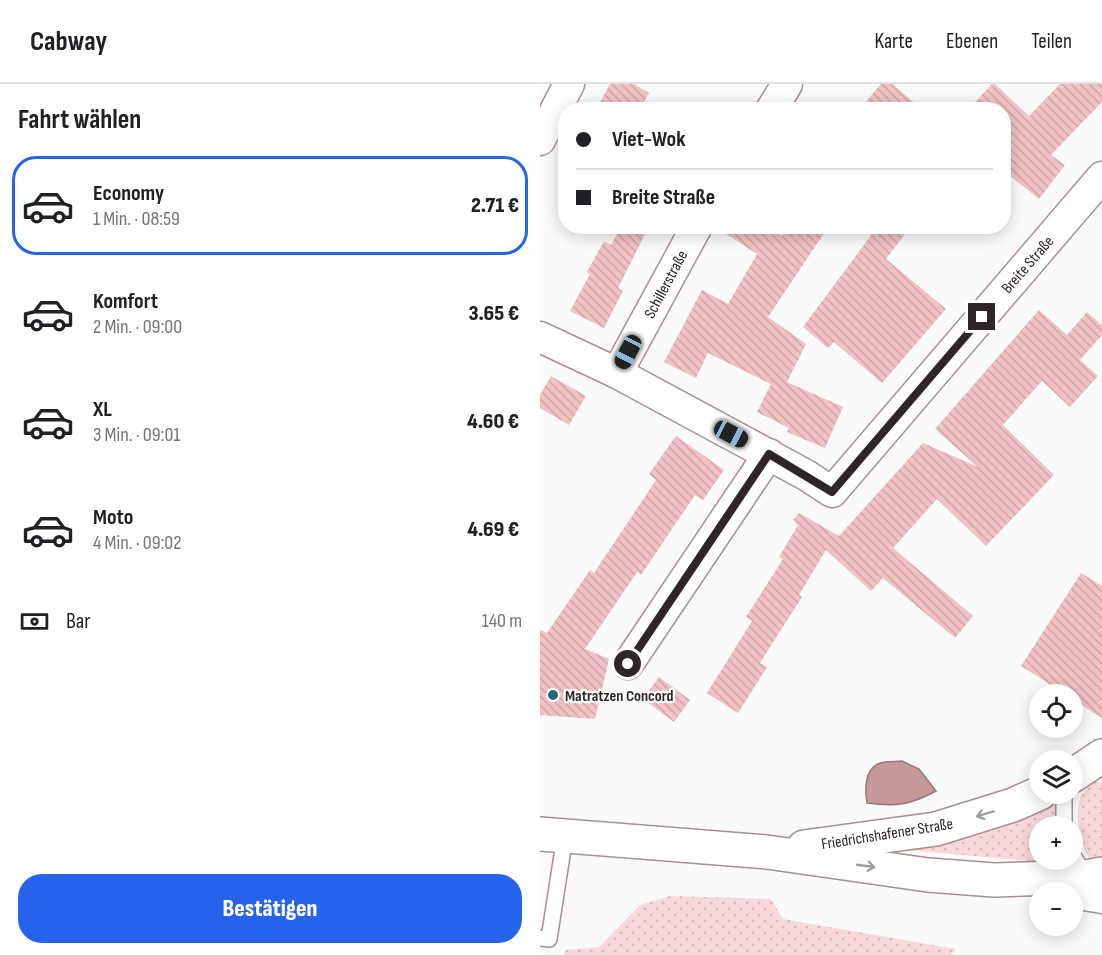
<!DOCTYPE html>
<html lang="de">
<meta charset="utf-8">
<style>
body{margin:0;font-family:"Sofia Sans Condensed",sans-serif;background:#f6f6f6;color:#202124;height:100vh;display:flex;flex-direction:column;font-size:22px;white-space:nowrap}
*{box-sizing:border-box;margin:0}
p{font-size:20px;color:#757577}
.icon{flex:none;width:33px;height:33px;fill:none;stroke:currentColor;stroke-width:2;stroke-linecap:round;stroke-linejoin:round}
.map{position:relative;flex:1;overflow:hidden}
.panel{display:flex;flex-direction:column;background:#fff;width:540px}
.panel>*{flex:none}
.hud{position:absolute;left:18px;top:18px;width:453px;height:132px;border-radius:24px;box-shadow:0 3px 15px #0003;display:grid;align-content:center;height:132px;padding:0 18px;background:#fff}
.tools{position:absolute;left:489px;top:600px;display:grid;gap:12px}
.tools a{display:grid;place-items:center;width:54px;height:54px;border-radius:50%;background:#fff;box-shadow:0 3px 15px #0003;font-size:30px}
.end{position:absolute;width:27px;height:27px;margin:-14px;border:8px solid #302526;background:#fff;box-shadow:0 0 0 3px #fff}
.from{border-radius:50%}
.car{position:absolute;width:18px;height:36px;margin:-18px -9px;border-radius:8px;box-shadow:0 0 4px 2px #0007;background:linear-gradient(#222 24%,#8ab4d8 0 40%,#222 0 76%,#8ab4d8 0 86%,#222 0)}
.hud b{display:flex;align-items:center;gap:21px;height:57px;font-size:22px}
.hud b+b{border-top:2px solid #e0e0e0}
.hud i{width:15px;height:15px;background:#202124}
ul{padding:0;list-style:none}
li{display:flex;align-items:center;gap:18px;height:99px;margin:0 12px 9px;padding:0 6px;border:3px solid transparent;border-radius:24px}
li div{flex:1}
li b{display:block;font-size:22px}
li em{font-style:normal;font-weight:800}
li.current{border-color:#2563eb}
li>.icon{width:54px;height:54px;stroke-width:1.5}
h2{padding:0 18px;font-size:27px;line-height:72px}
.pay{display:flex;align-items:center;gap:15px;height:66px;padding:0 18px;font-size:22px}
.pay p{margin-inline-start:auto}
.primary-button{display:flex;gap:12px;margin-top:auto;padding:12px 18px}
.primary-button a{flex:1;height:69px;border-radius:24px;background:#2563eb;color:#fff;font-size:24px;font-weight:800;line-height:69px;text-align:center}
header{display:flex;align-items:center;gap:36px;box-sizing:border-box;height:84px;padding:0 30px;background:#fff;border-bottom:2px solid #e0e0e0}
header strong{font-size:28px}
nav{display:flex;gap:33px;margin-inline-start:auto;font-size:21px}
main{display:flex;flex:1;min-height:0}
.map>svg:first-child{display:block}
.grass{fill:url(#grass-dots)}
.water{fill:#c5989c;stroke:#987679;stroke-width:1.5}
.building{fill:url(#building-back-hatch)}
.lines{fill:none;stroke-linecap:round;stroke-linejoin:round}
.lane-casing{stroke:#ab8e90;stroke-width:18}
.street-casing{stroke:#ab8e90;stroke-width:33}
.secondary-casing{stroke:#ab8e90;stroke-width:36}
.lane{stroke:#fff;stroke-width:15}
.street{stroke:#fff;stroke-width:30}
.secondary{stroke:#fff;stroke-width:33}
.oneway{stroke:#a29d9d}
.route{stroke:#302526;stroke-width:8}
.poi-dot{fill:#26667b;stroke:#fff;stroke-width:2}
.labels{text-anchor:middle;stroke-width:4.5;stroke-linejoin:round;paint-order:stroke}
.street-label{font-size:16px;fill:#302526;stroke:#fff}
.poi-label{font-size:16px;font-weight:bold;fill:#302526;stroke:#fff;text-anchor:start}
</style>
<header>
<strong>Cabway</strong>
<nav><a>Karte</a><a>Ebenen</a><a>Teilen</a></nav>
</header>
<main>
<section class="panel">
<h2>Fahrt wählen</h2>
<ul>
<li class="current"><svg class="icon" aria-label="car" viewBox="0 0 24 24"><path d="M5 17H2v-5l4-1 3-4h7l3 4 3 1v5h-3M9 17h6M6 11h13"/><circle cx="7" cy="17" r="2"/><circle cx="17" cy="17" r="2"/></svg><div><b>Economy</b><p>1 Min. · 08:59</p></div><em>2.71 €</em></li>
<li><svg class="icon" aria-label="car" viewBox="0 0 24 24"><path d="M5 17H2v-5l4-1 3-4h7l3 4 3 1v5h-3M9 17h6M6 11h13"/><circle cx="7" cy="17" r="2"/><circle cx="17" cy="17" r="2"/></svg><div><b>Komfort</b><p>2 Min. · 09:00</p></div><em>3.65 €</em></li>
<li><svg class="icon" aria-label="car" viewBox="0 0 24 24"><path d="M5 17H2v-5l4-1 3-4h7l3 4 3 1v5h-3M9 17h6M6 11h13"/><circle cx="7" cy="17" r="2"/><circle cx="17" cy="17" r="2"/></svg><div><b>XL</b><p>3 Min. · 09:01</p></div><em>4.60 €</em></li>
<li><svg class="icon" aria-label="car" viewBox="0 0 24 24"><path d="M5 17H2v-5l4-1 3-4h7l3 4 3 1v5h-3M9 17h6M6 11h13"/><circle cx="7" cy="17" r="2"/><circle cx="17" cy="17" r="2"/></svg><div><b>Moto</b><p>4 Min. · 09:02</p></div><em>4.69 €</em></li>
</ul>
<div class="pay"><svg class="icon" aria-label="cash" viewBox="0 0 24 24"><path d="M3 7h18v10H3z"/><circle cx="12" cy="12" r="2"/></svg>Bar<p>140 m</p></div>
<div class="primary-button"><a>Bestätigen</a></div>
</section>
<div class="map">
<svg width="562" height="871" viewBox="0 0 562 871">
<defs>
<pattern id="grass-dots" width="8" height="8" patternUnits="userSpaceOnUse" patternTransform="scale(1.5)"><rect width="8" height="8" fill="#f8d8db"/><path d="M2 2h.1M6 6h.1" fill="none" stroke="#d5b9bc" stroke-width="1.8" stroke-linecap="round"/></pattern>
<pattern id="building-back-hatch" width="6" height="6" patternUnits="userSpaceOnUse" patternTransform="scale(1.5)"><rect width="6" height="6" fill="#f1c1c5"/><path d="M-1 5l2 2M0 0l6 6M5-1l2 2" fill="none" stroke="#cfa6a9"/></pattern>
</defs>
<rect width="100%" height="100%" fill="#fafafa"/>
<g class="grass">
<path d="M552 697 562 699V776L551 777C541 763 535 734 539 717 541 710 548 703 552 697Z"/>
<polygon points="515,718 515,742 500,742 500,776 523,776 524,780 367,766 365,763 472,733"/>
<polygon points="130,812 231,815 243,835 416,865 411,871 24,871 25,866 59,863 100,821"/>
</g>
<path class="water" d="M362 677 379 685 396 707C370 721 356 723 327 719 325 706 324 687 338 680 344 677 355 678 362 677Z"/>
<g class="building">
<polygon points="70,0 94,0 109,9 100,26 56,26"/>
<polygon points="341,0 352,0 383,26 319,26"/>
<polygon points="452,0 455,0 489,32 520,0 562,0 562,18 511,71 525,81 499,115 464,87 464,26 428,26"/>
<polygon points="81,142 109,142 78,204 83,207 64,244 30,227 50,190 47,188 64,157 71,161"/>
<polygon points="174,142 227,142 242,152 248,142 289,142 228,233 266,260 247,298 303,323 285,364 247,348 249,344 217,328 231,300 168,269 156,294 124,278 162,206 188,220 217,170"/>
<polygon points="338,142 371,142 346,175 406,225 342,299 294,258 288,264 263,243"/>
<polygon points="499,226 527,251 547,228 562,241 562,251 540,276 558,292 530,323 502,297 463,341 514,391 446,462 397,415 353,464 433,532 415,554 343,494 331,507 286,466 259,511 262,513 220,579 227,583 198,629 167,609 212,537 206,533 243,475 239,473 258,441 253,436 259,429 299,452 383,359 438,383 395,345"/>
<polygon points="11,292 46,312 29,341 0,324 0,311"/>
<polygon points="136,352 184,386 163,416 155,411 101,491 97,488 45,565 69,575 55,635 0,631 0,546 7,549 50,486 54,489 116,396 109,390"/>
<polygon points="541,489 562,502 562,634 532,615 532,610 525,610 481,582"/>
<polygon points="119,593 150,616 134,638 103,615"/>
</g>
<g class="lines">
<defs>
<g id="lane">
<polyline points="524,710 524,742"/>
<polyline points="532,770 546,793"/>
<polyline points="0,854 9,855 25,752"/>
</g>
<g id="street">
<polyline points="231,26 247,0"/>
<polyline points="0,56 29,0"/>
<polyline points="0,253 77,289 266,391 292,408 562,93"/>
<polyline points="77,289 157,142"/>
<polyline points="88,580 229,370"/>
<polyline points="532,809 562,814"/>
</g>
<g id="secondary">
<polyline points="532,692 562,672"/>
<polyline points="0,750 227,768 388,791 454,796 546,793 562,790"/>
<polyline points="264,763 396,745 473,721 500,709"/>
</g>
</defs>
<use href="#lane" class="lane-casing"/>
<use href="#street" class="street-casing"/>
<use href="#secondary" class="secondary-casing"/>
<use href="#lane" class="lane"/>
<use href="#street" class="street"/>
<use href="#secondary" class="secondary"/>
</g>
<defs><path id="oneway-shaft" d="M-6 0H5M1.5-3L5.5 0L1.5 3" fill="none" stroke-width="1.6" stroke-linecap="round" stroke-linejoin="round" transform="scale(1.5)"/></defs>
<g class="oneway">
<use href="#oneway-shaft" transform="translate(445 730) rotate(163)"/>
<use href="#oneway-shaft" transform="translate(326 782) rotate(8)"/>
</g>
<g class="lines">
<polyline class="route" points="88,580 229,370 292,408 442,233"/>
</g>
<circle class="poi-dot" cx="13" cy="611" r="6"/>
<g class="labels">
<g class="street-label">
<text transform="translate(487 180) rotate(-49)" y="6">Breite Straße</text>
<text transform="translate(125 200) rotate(-62)" y="6">Schillerstraße</text>
<text transform="translate(347 749) rotate(-9)" y="6">Friedrichshafener Straße</text>
</g>
<g class="poi-label">
<text x="25" y="617">Matratzen Concord</text>
</g>
</g>
</svg>
<div class="tools">
<a><svg class="icon" aria-label="locate" viewBox="0 0 24 24"><circle cx="12" cy="12" r="6"/><path d="M12 2v4M12 18v4M2 12h4M18 12h4"/></svg></a>
<a><svg class="icon" aria-label="layers" viewBox="0 0 24 24"><path d="M12 4l9 5-9 5-9-5zM3 14l9 5 9-5"/></svg></a>
<a>+</a>
<a>−</a>
</div>
<i class="end from" style="left:88px;top:580px"></i>
<i class="end" style="left:442px;top:233px"></i>
<i class="car" style="left:88px;top:268px;rotate:208deg"></i>
<i class="car" style="left:191px;top:350px;rotate:118deg"></i>
<div class="hud">
<b><i class="from"></i>Viet-Wok</b>
<b><i></i>Breite Straße</b>
</div>
</div>
</main>
